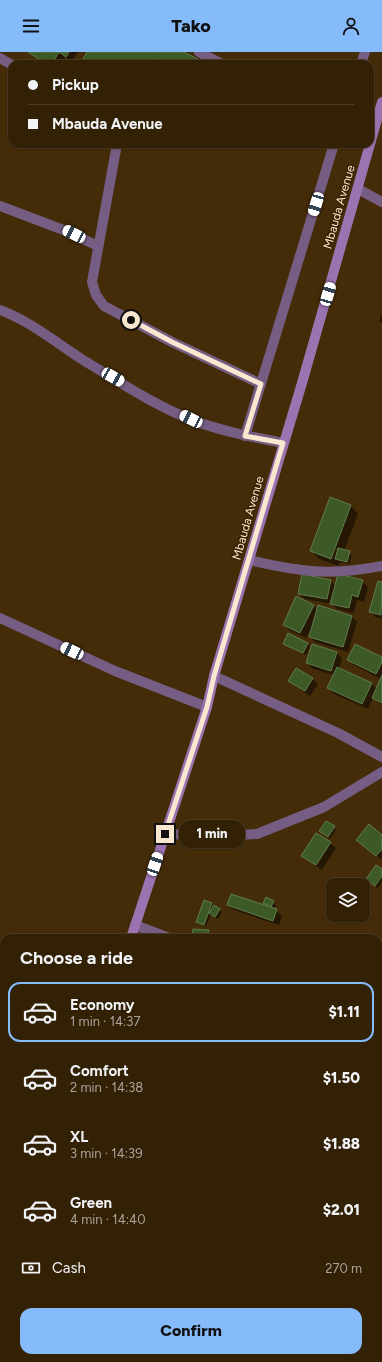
<!DOCTYPE html>
<meta charset="utf-8">
<style>
body{margin:0;font-family:Figtree,sans-serif;background:#3e2e14;color:#f1f3f6;height:100vh;display:flex;flex-direction:column;font-size:15px;white-space:nowrap}
*{box-sizing:border-box;margin:0}
p{font-size:13px;color:#a9a39b}
.icon{flex:none;width:22px;height:22px;fill:none;stroke:currentColor;stroke-width:2;stroke-linecap:round;stroke-linejoin:round}
.map{position:relative;flex:1;overflow:hidden}
.panel{position:absolute;left:0px;top:882px;width:382px;height:428px;display:flex;flex-direction:column;background:#332106;border-radius:12px 12px 0 0;box-shadow:0 1px 3px #0004,0 0 0 1px #4e3e28}
.panel>*{flex:none}
.hud{position:absolute;left:8px;top:8px;width:366px;height:88px;border-radius:12px;box-shadow:0 1px 3px #0004,0 0 0 1px #4e3e28;display:grid;align-content:center;height:88px;padding:0 20px;background:#332106}
.controls{position:absolute;left:326px;top:826px;display:grid;gap:8px}
.controls a{display:grid;place-items:center;width:44px;height:44px;border-radius:8px;background:#332106;box-shadow:0 1px 3px #0004,0 0 0 1px #4e3e28;font-size:20px}
.end{position:absolute;width:18px;height:18px;margin:-9px;border:5px solid #fae7cf;background:#111;box-shadow:0 0 0 2px #111}
.from{border-radius:50%}
.bubble{position:absolute;height:28px;border-radius:12px;background:#332106;box-shadow:0 1px 3px #0004,0 0 0 1px #4e3e28;font-size:13px;font-weight:800;line-height:28px;text-align:center}
.car{position:absolute;width:12px;height:24px;margin:-12px -6px;border-radius:5px;box-shadow:0 0 3px 1px #0007;background:linear-gradient(#fff 24%,#345 0 40%,#fff 0 76%,#345 0 86%,#fff 0)}
.hud b{display:flex;align-items:center;gap:14px;height:38px;font-size:15px}
.hud b+b{border-top:1px solid #4e3e28}
.hud i{width:10px;height:10px;background:#f1f3f6}
ul{padding:0;list-style:none}
li{display:flex;align-items:center;gap:12px;height:60px;margin:0 8px 6px;padding:0 12px;border:2px solid transparent;border-radius:12px}
li div{flex:1}
li b{display:block;font-size:15px}
li em{font-style:normal;font-weight:800}
li.current{border-color:#86bbfb}
li>.icon{width:36px;height:36px;stroke-width:1.5}
h2{padding:0 20px;font-size:18px;line-height:48px}
.pay{display:flex;align-items:center;gap:10px;height:44px;padding:0 20px;font-size:15px}
.pay p{margin-inline-start:auto}
.action{display:flex;gap:8px;margin-top:auto;padding:8px 20px}
.action a{flex:1;height:46px;border-radius:12px;background:#86bbfb;color:#111;font-size:16px;font-weight:800;line-height:46px;text-align:center}
header{display:flex;justify-content:space-between;align-items:center;height:52px;padding:0 20px;background:#86bbfb;color:#111;font-size:18px;font-weight:800}
.map>svg:first-child{display:block}
.shadow{fill:#0007}
.building{fill:#3d5a26;stroke:#607c4e}
.lines{fill:none;stroke-linecap:round;stroke-linejoin:round}
.lane{stroke:#755d83;stroke-width:7}
.street{stroke:#755d83;stroke-width:10}
.secondary{stroke:#9b73b0;stroke-width:10}
.route{stroke:#fae7cf;stroke-width:5}
.labels{text-anchor:middle;stroke-width:3;stroke-linejoin:round;paint-order:stroke}
.street-label{font-size:12px;fill:#fae7cf;stroke:#392200}
</style>
<header><svg class="icon" aria-label="menu" viewBox="0 0 24 24"><path d="M4 6h16M4 12h16M4 18h16"/></svg>Tako<svg class="icon" aria-label="person" viewBox="0 0 24 24"><circle cx="12" cy="8" r="4"/><path d="M4 21q1-7 8-7t8 7"/></svg></header>
<div class="map">
<svg width="382" height="1310" viewBox="0 0 382 1310">
<rect width="100%" height="100%" fill="#442c08"/>
<g class="shadow">
<polygon points="28,0 78,0 72,9 65,5 61,12 45,12"/>
<polygon points="88,0 182,0 205,12 81,12"/>
<polygon points="382,261 382,271 379,269"/>
<polygon points="331,447 351,454 358,462 344,499 352,503 349,512 340,510 339,514 319,507 311,499"/>
<polygon points="330,528 336,534 362,529 368,535 364,550 357,548 354,561 337,557 332,552 305,547 299,542"/>
<polygon points="379,530 382,531 382,567 375,565 370,559"/>
<polygon points="313,553 318,558 319,555 352,565 357,570 348,600 315,590 310,585 313,574 306,586 289,578 284,573"/>
<polygon points="284,592 307,592 310,594 306,603"/>
<polygon points="313,593 337,601 342,606 339,617 371,631 377,637 381,627 354,613 348,608 382,606 382,653 373,646 368,657 334,642 328,636 334,623 313,617 307,611"/>
<polygon points="312,627 318,632 310,644 289,629"/>
<polygon points="334,775 336,778 330,787 323,781"/>
<polygon points="382,784 382,808 363,793"/>
<polygon points="330,791 336,796 322,818 303,804"/>
<polygon points="382,819 382,830 378,836 370,830"/>
<polygon points="264,850 273,850 276,853 274,857 282,864 279,873 234,858 228,853 270,856"/>
<polygon points="211,852 222,860 218,867 211,862 206,874 200,872 197,869"/>
<polygon points="209,879 211,882 211,886 193,886"/>
</g>
<g class="building">
<polygon points="28,0 69,0 66,5 59,0 52,12 46,12"/>
<polygon points="87,0 184,0 207,12 166,12 155,7 153,12 80,12"/>
<polygon points="330,445 351,453 331,507 310,499"/>
<polygon points="338,496 350,499 347,510 335,507"/>
<polygon points="302,522 331,528 327,547 298,542"/>
<polygon points="338,522 363,528 358,545 352,543 349,556 330,552"/>
<polygon points="378,529 382,530 381,563 369,560"/>
<polygon points="296,544 314,553 300,581 283,573"/>
<polygon points="318,553 352,564 343,595 309,585"/>
<polygon points="288,581 308,591 303,601 283,592"/>
<polygon points="312,592 337,600 331,619 306,611"/>
<polygon points="355,592 382,605 382,610 376,622 347,608"/>
<polygon points="337,615 372,631 362,652 327,636"/>
<polygon points="296,616 313,626 305,639 288,629"/>
<polygon points="382,623 382,651 372,646"/>
<polygon points="326,769 335,774 328,785 319,779"/>
<polygon points="369,772 382,783 382,797 376,804 356,788"/>
<polygon points="316,781 331,790 316,813 301,804"/>
<polygon points="376,813 382,817 382,824 375,834 366,827"/>
<polygon points="231,842 277,857 273,869 227,853"/>
<polygon points="266,845 274,849 271,855 263,851"/>
<polygon points="204,848 212,851 204,873 196,870"/>
<polygon points="214,853 220,857 215,865 209,861"/>
<polygon points="193,877 209,878 208,886 192,886"/>
</g>
<g class="lines">
<polyline class="lane" points="0,1046 4,1048"/>
<g class="street">
<polyline points="199,0 222,12"/>
<polyline points="0,6 12,13"/>
<polyline points="361,12 365,0"/>
<polyline points="117,92 92,230 96,243 104,254 172,290 261,332"/>
<polyline points="358,137 382,150"/>
<polyline points="0,154 66,179 98,194"/>
<path d="M0 258C32 270 59 293 88 311 121 331 156 354 192 368 221 379 252 385 283 391"/>
<polyline points="245,384 334,92"/>
<path d="M249 508C299 520 331 524 382 514"/>
<polyline points="0,566 115,619 207,655"/>
<polyline points="214,624 338,681 382,705"/>
<polyline points="165,782 225,784 257,782 324,755 382,720"/>
<polyline points="135,873 169,886"/>
<polyline points="378,969 382,971"/>
<polyline points="378,1100 382,1102"/>
<polyline points="0,1156 4,1158"/>
<polyline points="378,1278 382,1280"/>
<polyline points="13,1310 14,1306"/>
<polyline points="344,1310 346,1306"/>
</g>
<g class="secondary">
<polyline points="131,886 207,655 214,624 302,331 382,50"/>
<polyline points="0,1262 4,1252"/>
</g>
</g>
<g class="lines">
<polyline class="route" points="131,268 172,290 261,332 245,384 283,391 214,624 207,655 165,782"/>
</g>
<g class="labels">
<g class="street-label">
<text transform="translate(339 155) rotate(-74)" y="4">Mbauda Avenue</text>
<text transform="translate(248 466) rotate(-74)" y="4">Mbauda Avenue</text>
</g>
</g>
</svg>
<div class="controls">
<a><svg class="icon" aria-label="layers" viewBox="0 0 24 24"><path d="M12 4l9 5-9 5-9-5zM3 14l9 5 9-5"/></svg></a>
</div>
<i class="end from" style="left:131px;top:268px"></i>
<i class="end" style="left:165px;top:782px"></i>
<div class="bubble" style="left:179px;top:768px;width:66px">1 min</div>
<i class="car" style="left:316px;top:152px;rotate:197deg"></i>
<i class="car" style="left:74px;top:182px;rotate:296deg"></i>
<i class="car" style="left:328px;top:242px;rotate:16deg"></i>
<i class="car" style="left:113px;top:325px;rotate:120deg"></i>
<i class="car" style="left:191px;top:367px;rotate:296deg"></i>
<i class="car" style="left:72px;top:599px;rotate:295deg"></i>
<i class="car" style="left:155px;top:812px;rotate:18deg"></i>
<div class="hud">
<b><i class="from"></i>Pickup</b>
<b><i></i>Mbauda Avenue</b>
</div>
<section class="panel">
<h2>Choose a ride</h2>
<ul>
<li class="current"><svg class="icon" aria-label="car" viewBox="0 0 24 24"><path d="M5 17H2v-5l4-1 3-4h7l3 4 3 1v5h-3M9 17h6M6 11h13"/><circle cx="7" cy="17" r="2"/><circle cx="17" cy="17" r="2"/></svg><div><b>Economy</b><p>1 min · 14:37</p></div><em>$1.11</em></li>
<li><svg class="icon" aria-label="car" viewBox="0 0 24 24"><path d="M5 17H2v-5l4-1 3-4h7l3 4 3 1v5h-3M9 17h6M6 11h13"/><circle cx="7" cy="17" r="2"/><circle cx="17" cy="17" r="2"/></svg><div><b>Comfort</b><p>2 min · 14:38</p></div><em>$1.50</em></li>
<li><svg class="icon" aria-label="car" viewBox="0 0 24 24"><path d="M5 17H2v-5l4-1 3-4h7l3 4 3 1v5h-3M9 17h6M6 11h13"/><circle cx="7" cy="17" r="2"/><circle cx="17" cy="17" r="2"/></svg><div><b>XL</b><p>3 min · 14:39</p></div><em>$1.88</em></li>
<li><svg class="icon" aria-label="car" viewBox="0 0 24 24"><path d="M5 17H2v-5l4-1 3-4h7l3 4 3 1v5h-3M9 17h6M6 11h13"/><circle cx="7" cy="17" r="2"/><circle cx="17" cy="17" r="2"/></svg><div><b>Green</b><p>4 min · 14:40</p></div><em>$2.01</em></li>
</ul>
<div class="pay"><svg class="icon" aria-label="cash" viewBox="0 0 24 24"><path d="M3 7h18v10H3z"/><circle cx="12" cy="12" r="2"/></svg>Cash<p>270 m</p></div>
<div class="action"><a>Confirm</a></div>
</section>
</div>
